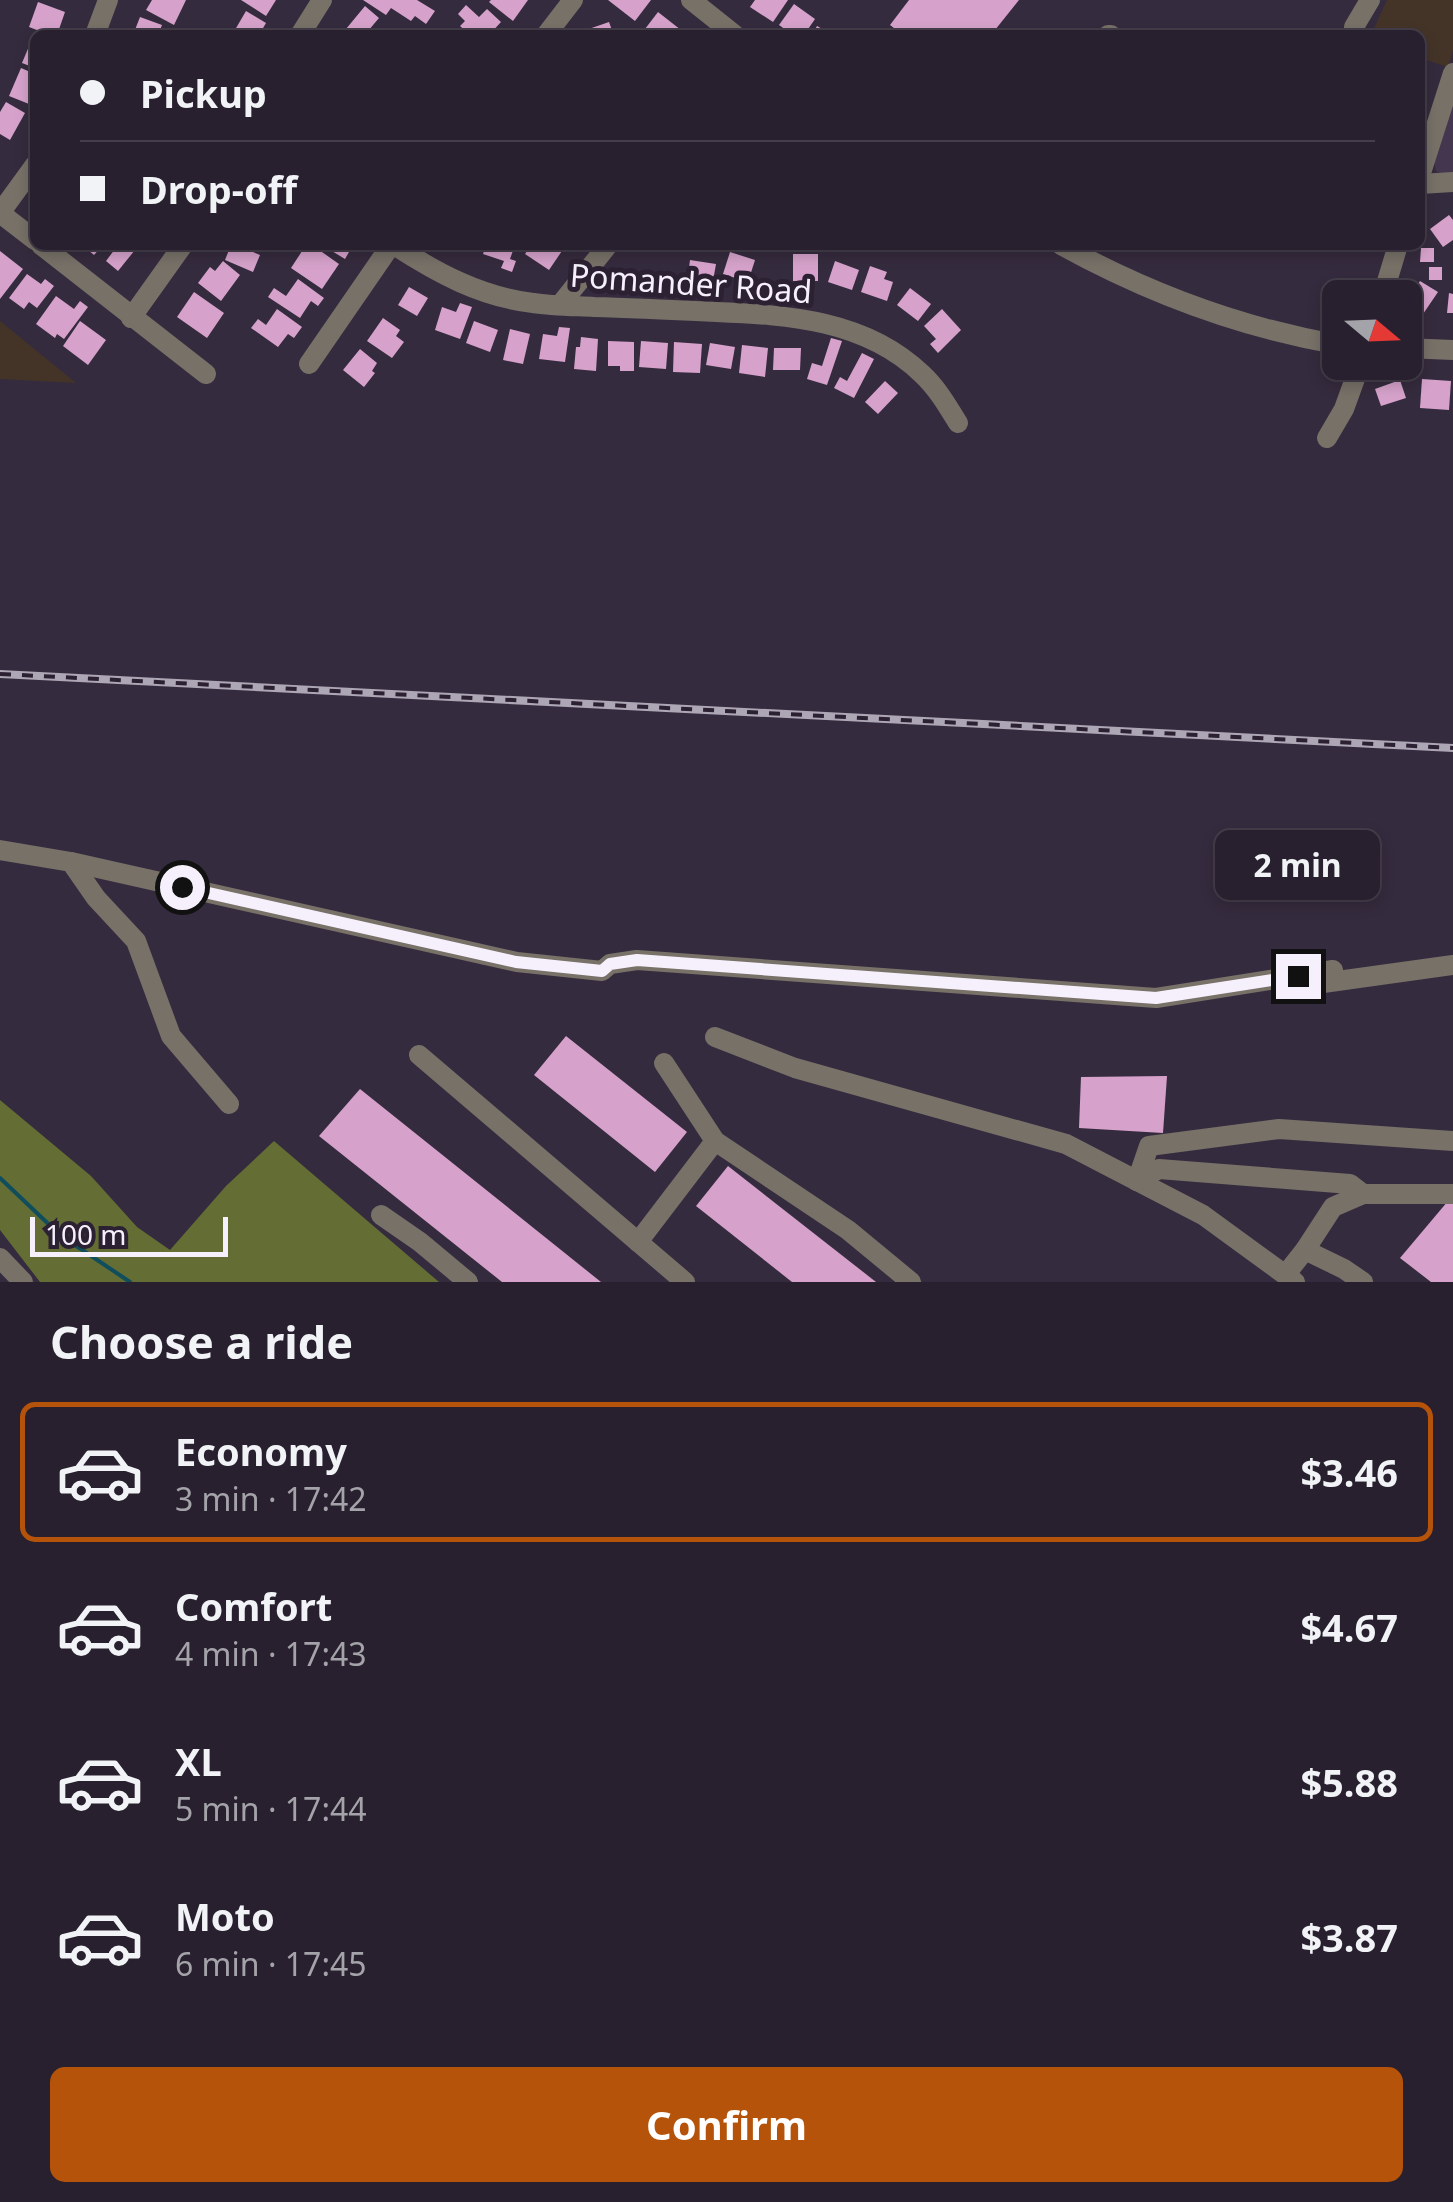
<!DOCTYPE html>
<meta charset="utf-8">
<style>
body{margin:0;font-family:"Noto Sans",sans-serif;background:#302836;color:#f1f3f6;height:100vh;display:flex;flex-direction:column;font-size:38px;white-space:nowrap}
*{box-sizing:border-box;margin:0}
p{font-size:32px;color:#a5a3aa}
.icon{flex:none;width:55px;height:55px;fill:none;stroke:currentColor;stroke-width:2;stroke-linecap:round;stroke-linejoin:round}
.map{position:relative;height:1282px;overflow:hidden}
.panel{display:flex;flex-direction:column;background:#28202e;flex:1}
.panel>*{flex:none}
.guide{position:absolute;left:30px;top:30px;width:1395px;height:220px;border-radius:15px;box-shadow:0 5px 15px #0003,0 0 0 2px #443e4a;display:grid;align-content:center;height:220px;padding:0 50px;background:#28202e}
.needle{width:65px;rotate:109deg}
.tools{position:absolute;left:1322px;top:280px;display:grid;gap:20px}
.tools a{display:grid;place-items:center;width:100px;height:100px;border-radius:15px;background:#28202e;box-shadow:0 5px 15px #0003,0 0 0 2px #443e4a;font-size:50px}
.scale{position:absolute;left:30px;bottom:25px;width:198px;box-sizing:border-box;padding-left:10px;border:5px solid #f6f0fc;border-top:0;font-size:28px;line-height:35px;white-space:nowrap;color:#f6f0fc;-webkit-text-stroke:8px #2b2133;paint-order:stroke}
.end{position:absolute;width:45px;height:45px;margin:-22px;border:12px solid #f6f0fc;background:#111;box-shadow:0 0 0 5px #111}
.from{border-radius:50%}
.bubble{position:absolute;height:70px;border-radius:15px;background:#28202e;box-shadow:0 5px 15px #0003,0 0 0 2px #443e4a;font-size:32px;font-weight:700;line-height:70px;text-align:center}
.guide b{display:flex;align-items:center;gap:35px;height:95px;font-size:38px}
.guide b+b{border-top:2px solid #443e4a}
.guide i{width:25px;height:25px;background:#f1f3f6}
ul{padding:0;list-style:none}
li{display:flex;align-items:center;gap:30px;height:140px;margin:0 20px 15px;padding:0 30px;border:5px solid transparent;border-radius:15px}
li div{flex:1}
li b{display:block;font-size:38px}
li em{font-style:normal;font-weight:700}
li.on{border-color:#b45309}
li>.icon{width:90px;height:90px;stroke-width:1.5}
h2{padding:0 50px;font-size:45px;line-height:120px}
.cta{display:flex;gap:20px;margin-top:auto;padding:20px 50px}
.cta a{flex:1;height:115px;border-radius:15px;background:#b45309;color:#fff;font-size:40px;font-weight:700;line-height:115px;text-align:center}
.map>svg:first-child{display:block}
.commercial{fill:#443428}
.built{fill:#43364e}
.forest{fill:#646d33}
.lines{fill:none;stroke-linecap:round;stroke-linejoin:round}
.stream{stroke:#104e5e;stroke-width:4}
.building{fill:#d6a2cb}
.minor{stroke:#777168;stroke-width:20}
.rail-casing{stroke:#ada6b4;stroke-width:8}
.rail{stroke:#2b2133;stroke-width:4;stroke-dasharray:11;stroke-linecap:butt}
.route{stroke:#f6f0fc;stroke-width:12}
.labels{text-anchor:middle;stroke-width:10;stroke-linejoin:round;paint-order:stroke}
.street-label{font-size:32px;fill:#f6f0fc;stroke:#2b2133}
</style>
<div class="map">
<svg width="1453" height="1282" viewBox="0 0 1453 1282">
<rect width="100%" height="100%" fill="#352b3e"/>
<g class="commercial">
<polygon points="1387,0 1453,0 1453,50 1448,67 1420,58 1420,35 1371,35"/>
<polygon points="0,321 76,383 0,379"/>
</g>
<polygon class="built" points="1453,102 1453,174 1445,175 1436,171 1434,161"/>
<polygon class="forest" points="0,1100 91,1176 137,1227 170,1250 226,1186 274,1141 439,1282 40,1282 0,1230"/>
<g class="lines">
<polyline class="stream" points="0,1178 60,1235 130,1282"/>
</g>
<g class="building">
<polygon points="152,0 186,0 174,25 146,10"/>
<polygon points="241,0 276,0 266,16"/>
<polygon points="363,0 417,0 435,11 426,24 415,16 411,21 391,8 386,15"/>
<polygon points="491,0 528,0 513,21 489,2"/>
<polygon points="608,0 651,0 635,21"/>
<polygon points="755,0 788,0 773,22 750,7"/>
<polygon points="909,0 1019,0 991,35 903,35 890,25"/>
<polygon points="38,2 65,12 57,35 50,35 29,27"/>
<polygon points="794,4 815,19 804,35 793,35 779,25"/>
<polygon points="466,5 479,17 487,9 501,22 489,35 470,35 460,26 465,21 458,14"/>
<polygon points="365,6 379,18 368,31 372,35 353,35 346,29"/>
<polygon points="246,11 266,23 259,35 232,35"/>
<polygon points="658,12 681,30 677,35 652,35 645,29"/>
<polygon points="140,17 162,25 158,35 133,35"/>
<polygon points="609,22 613,33 584,35 583,31"/>
<polygon points="817,26 833,35 812,35"/>
<polygon points="35,32 35,68 22,63"/>
<polygon points="21,68 35,74 35,91 29,104 9,96"/>
<polygon points="6,102 25,113 10,140 0,134 0,112"/>
<polygon points="1449,215 1453,220 1453,240 1443,247 1430,229"/>
<polygon points="82,245 103,245 94,255"/>
<polygon points="118,245 139,245 118,271 106,261"/>
<polygon points="231,245 255,245 253,252 260,255 253,272 225,260"/>
<polygon points="306,245 312,245 339,264 322,289 291,268"/>
<polygon points="322,245 353,245 345,259"/>
<polygon points="486,245 515,245 510,259 516,261 512,272 501,268 504,261 483,254"/>
<polygon points="531,245 541,249 544,245 566,245 549,270 525,254"/>
<polygon points="1421,248 1434,248 1434,262 1420,262"/>
<polygon points="0,251 23,269 0,299"/>
<polygon points="730,252 755,260 748,282 723,274"/>
<rect x="793" y="254" width="25" height="27"/>
<polygon points="690,260 716,264 713,281 688,277"/>
<polygon points="223,261 240,275 221,301 198,283 210,267 215,271"/>
<polygon points="835,261 859,270 852,290 828,282"/>
<polygon points="870,266 887,272 884,279 893,282 887,301 861,292"/>
<rect x="1429" y="267" width="13" height="13"/>
<polygon points="27,274 41,284 45,279 54,286 37,308 29,302 24,309 9,298"/>
<polygon points="298,279 324,298 318,306 311,301 300,318 268,297 274,288 286,296"/>
<polygon points="1420,281 1438,292 1421,317 1405,306"/>
<polygon points="409,287 428,298 417,316 398,305"/>
<polygon points="910,288 931,304 918,321 897,305"/>
<polygon points="194,292 224,313 207,338 177,317"/>
<polygon points="1449,293 1453,294 1453,313 1447,313"/>
<polygon points="56,296 74,309 80,301 88,307 64,339 57,334 55,338 36,324"/>
<polygon points="460,303 472,307 460,339 435,330 442,307 456,312"/>
<polygon points="277,309 302,327 294,338 288,334 278,347 251,328 258,319 266,325"/>
<polygon points="942,309 961,330 938,353 930,344 936,339 924,326"/>
<polygon points="383,318 400,330 396,336 404,342 392,358 367,341"/>
<polygon points="80,321 106,340 88,365 63,346"/>
<polygon points="474,321 498,330 490,352 466,343"/>
<polygon points="559,327 570,328 565,362 539,359 543,334 557,336"/>
<polygon points="510,329 530,334 523,364 503,360"/>
<polygon points="581,337 598,339 596,371 574,369 576,347 580,347"/>
<polygon points="831,338 842,341 827,385 807,379 812,363 822,366"/>
<polygon points="608,341 634,342 634,371 620,371 620,366 608,366"/>
<polygon points="641,341 668,343 666,369 639,367"/>
<polygon points="674,342 702,344 700,373 673,372"/>
<polygon points="710,343 735,347 731,369 706,365"/>
<polygon points="742,345 768,348 765,377 739,373"/>
<polygon points="774,348 801,348 800,370 773,370"/>
<polygon points="360,349 377,363 372,371 375,373 364,387 343,370"/>
<polygon points="862,353 874,359 854,398 834,388 840,377 847,381"/>
<polygon points="1422,379 1451,381 1449,410 1420,408"/>
<polygon points="1400,380 1406,398 1381,406 1375,389"/>
<polygon points="885,381 898,393 878,414 865,402"/>
<polygon points="566,1036 687,1132 655,1172 534,1075"/>
<polygon points="1167,1076 1163,1133 1079,1128 1081,1077"/>
<polygon points="360,1089 601,1282 502,1282 319,1136"/>
<polygon points="728,1166 876,1282 792,1282 696,1206"/>
<polygon points="1448,1201 1453,1201 1453,1282 1431,1282 1400,1258"/>
</g>
<g class="lines">
<g class="minor">
<polyline points="691,0 735,35"/>
<polyline points="1354,27 1370,0"/>
<polyline points="95,35 108,0"/>
<polyline points="300,35 322,0"/>
<polyline points="546,35 573,0"/>
<polyline points="1108,35 1111,35"/>
<polyline points="1420,176 1453,73"/>
<polyline points="1420,184 1453,182"/>
<polyline points="0,213 35,165"/>
<polyline points="0,213 35,240"/>
<polyline points="41,245 206,374"/>
<path d="M394 245C437 273 481 297 533 303 553 306 574 306 594 307 634 308 675 310 716 312 789 315 866 320 922 374 937 388 947 405 958 423"/>
<path d="M1061 245C1148 293 1242 328 1340 345"/>
<polyline points="1382,298 1398,245"/>
<polyline points="560,305 608,245"/>
<polyline points="131,318 183,245"/>
<polyline points="1405,348 1453,350"/>
<polyline points="309,364 391,245"/>
<polyline points="1327,438 1344,409 1361,362"/>
<polyline points="0,850 71,862 96,898 136,941 171,1036 229,1104"/>
<polyline points="71,862 517,962 602,971 610,964 637,960 1156,998 1333,970"/>
<polyline points="1316,984 1453,965"/>
<polyline points="715,1037 795,1068 1066,1144 1203,1215 1295,1282"/>
<polyline points="419,1055 685,1282"/>
<polyline points="664,1063 715,1141 848,1230 911,1282"/>
<polyline points="1137,1181 1149,1146 1279,1129 1453,1141"/>
<polyline points="1137,1181 1159,1169 1350,1184 1363,1194 1453,1194"/>
<polyline points="381,1215 420,1242 468,1282"/>
<polyline points="638,1242 715,1141"/>
<polyline points="1305,1250 1344,1269 1363,1282"/>
<polyline points="0,1258 23,1282"/>
<polyline points="1286,1274 1305,1250 1333,1207 1363,1194"/>
</g>
<defs>
<polyline id="rail" points="0,674 1453,748"/>
</defs>
<use href="#rail" class="rail-casing"/>
<use href="#rail" class="rail"/>
</g>
<g class="lines">
<polyline class="route" points="182,887 516,962 602,971 610,964 637,960 1156,998 1298,976"/>
</g>
<g class="labels">
<g class="street-label">
<text transform="translate(691 284) rotate(4)" y="11">Pomander Road</text>
</g>
</g>
</svg>
<div class="tools">
<a><svg class="needle" viewBox="-14 -14 28 28"><path d="M0-13l5 13h-10z" fill="#e53935"/><path d="M0 13l5-13h-10z" fill="#a5a3aa"/></svg></a>
</div>
<div class="scale">100 m</div>
<i class="end from" style="left:182px;top:887px"></i>
<i class="end" style="left:1298px;top:976px"></i>
<div class="bubble" style="left:1215px;top:830px;width:165px">2 min</div>
<div class="guide">
<b><i class="from"></i>Pickup</b>
<b><i></i>Drop-off</b>
</div>
</div>
<section class="panel">
<h2>Choose a ride</h2>
<ul>
<li class="on"><svg class="icon" aria-label="car" viewBox="0 0 24 24"><path d="M5 17H2v-5l4-1 3-4h7l3 4 3 1v5h-3M9 17h6M6 11h13"/><circle cx="7" cy="17" r="2"/><circle cx="17" cy="17" r="2"/></svg><div><b>Economy</b><p>3 min · 17:42</p></div><em>$3.46</em></li>
<li><svg class="icon" aria-label="car" viewBox="0 0 24 24"><path d="M5 17H2v-5l4-1 3-4h7l3 4 3 1v5h-3M9 17h6M6 11h13"/><circle cx="7" cy="17" r="2"/><circle cx="17" cy="17" r="2"/></svg><div><b>Comfort</b><p>4 min · 17:43</p></div><em>$4.67</em></li>
<li><svg class="icon" aria-label="car" viewBox="0 0 24 24"><path d="M5 17H2v-5l4-1 3-4h7l3 4 3 1v5h-3M9 17h6M6 11h13"/><circle cx="7" cy="17" r="2"/><circle cx="17" cy="17" r="2"/></svg><div><b>XL</b><p>5 min · 17:44</p></div><em>$5.88</em></li>
<li><svg class="icon" aria-label="car" viewBox="0 0 24 24"><path d="M5 17H2v-5l4-1 3-4h7l3 4 3 1v5h-3M9 17h6M6 11h13"/><circle cx="7" cy="17" r="2"/><circle cx="17" cy="17" r="2"/></svg><div><b>Moto</b><p>6 min · 17:45</p></div><em>$3.87</em></li>
</ul>
<div class="cta"><a>Confirm</a></div>
</section>
